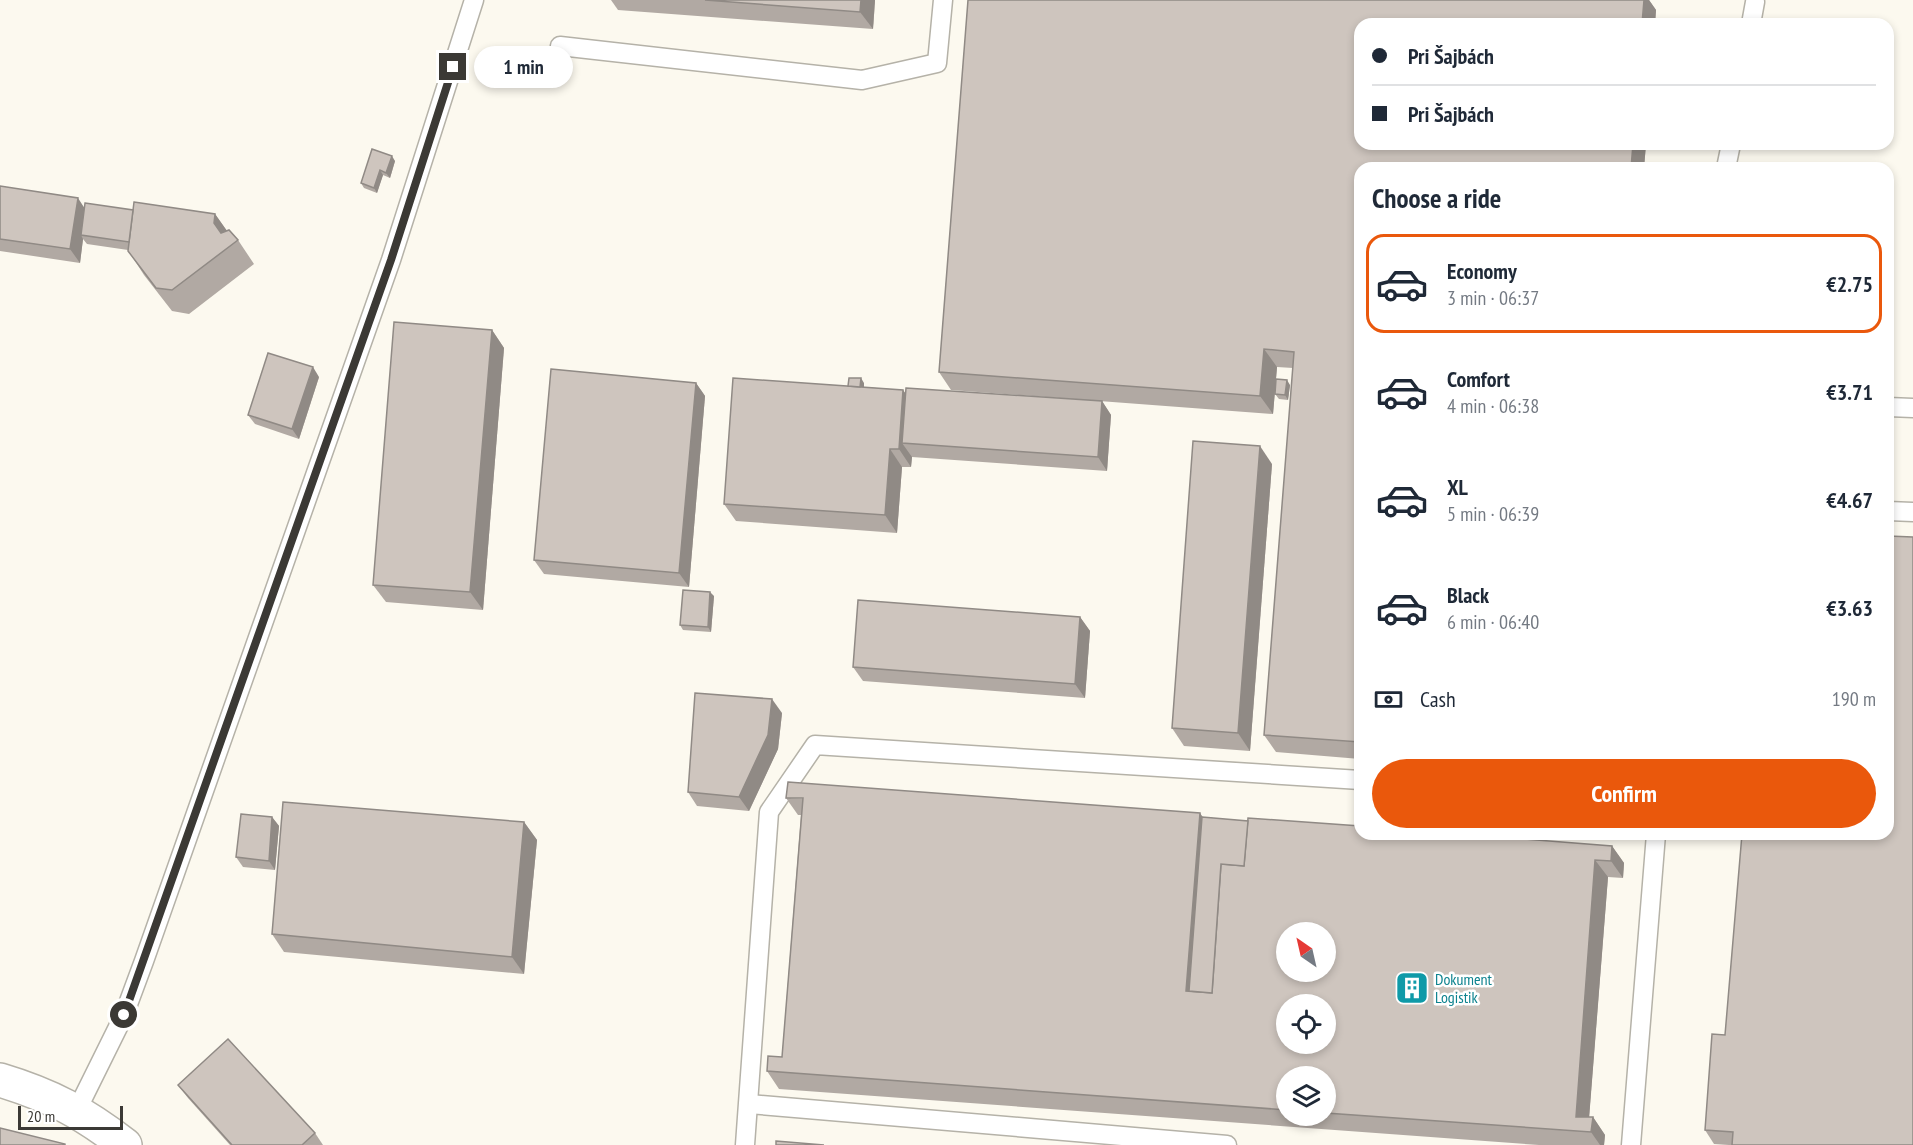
<!DOCTYPE html>
<meta charset="utf-8">
<style>
body{margin:0;font-family:"PT Sans Narrow",sans-serif;background:#f2f2f3;color:#1f2937;height:100vh;display:flex;flex-direction:column;font-size:22px;white-space:nowrap}
*{box-sizing:border-box;margin:0}
p{font-size:20px;color:#747a83}
.icon{flex:none;width:33px;height:33px;fill:none;stroke:currentColor;stroke-width:2;stroke-linecap:round;stroke-linejoin:round}
.map{position:relative;flex:1;overflow:hidden}
.side{position:absolute;left:1354px;top:162px;width:540px;height:678px;display:flex;flex-direction:column;background:#fff;border-radius:18px;box-shadow:0 3px 9px #0003}
.side>*{flex:none}
.top-card{position:absolute;left:1354px;top:18px;width:540px;height:132px;border-radius:18px;box-shadow:0 3px 9px #0003;display:grid;align-content:center;height:132px;padding:0 18px;background:#fff}
.needle{width:39px;rotate:326deg}
.controls{position:absolute;left:1276px;top:922px;display:grid;gap:12px}
.controls a{display:grid;place-items:center;width:60px;height:60px;border-radius:50%;background:#fff;box-shadow:0 3px 9px #0003;font-size:30px}
.scale{position:absolute;left:18px;bottom:15px;width:105px;box-sizing:border-box;padding-left:6px;border:3px solid #3b3935;border-top:0;font-size:16px;line-height:21px;white-space:nowrap;color:#3b3935;-webkit-text-stroke:4px #fff;paint-order:stroke}
.end{position:absolute;width:27px;height:27px;margin:-14px;border:8px solid #3b3935;background:#fff;box-shadow:0 0 0 3px #fff}
.from{border-radius:50%}
.bubble{position:absolute;height:42px;border-radius:21px;background:#fff;box-shadow:0 3px 9px #0003;font-size:20px;font-weight:700;line-height:42px;text-align:center}
.top-card b{display:flex;align-items:center;gap:21px;height:57px;font-size:22px}
.top-card b+b{border-top:2px solid #e0e1e3}
.top-card i{width:15px;height:15px;background:#1f2937}
ul{padding:0;list-style:none}
li{display:flex;align-items:center;gap:18px;height:99px;margin:0 12px 9px;padding:0 6px;border:3px solid transparent;border-radius:18px}
li div{flex:1}
li b{display:block;font-size:22px}
li em{font-style:normal;font-weight:700}
li.active{border-color:#ea580c}
li>.icon{width:54px;height:54px;stroke-width:1.5}
h2{padding:0 18px;font-size:27px;line-height:72px}
.pay{display:flex;align-items:center;gap:15px;height:66px;padding:0 18px;font-size:22px}
.pay p{margin-inline-start:auto}
.cta{display:flex;gap:12px;margin-top:auto;padding:12px 18px}
.cta a{flex:1;height:69px;border-radius:36px;background:#ea580c;color:#fff;font-size:24px;font-weight:700;line-height:69px;text-align:center}
.map>svg:first-child{display:block}
.lines{fill:none;stroke-linecap:round;stroke-linejoin:round}
.service-casing{stroke:#b5b2a8;stroke-width:21}
.minor-casing{stroke:#b5b2a8;stroke-width:36}
.service{stroke:#fff;stroke-width:18}
.minor{stroke:#fff;stroke-width:33}
.wall{fill:#b1a9a3;fill-rule:evenodd}
.shaded-wall{fill:#908a85}
.building{fill:#cec5be;stroke:#908a85;stroke-width:1.5;fill-rule:evenodd}
.route{stroke:#3b3935;stroke-width:8}
.labels{text-anchor:middle;stroke-width:5;stroke-linejoin:round;paint-order:stroke}
.culture-label{font-size:16px;fill:#0d838f;stroke:#fff;text-anchor:start}
</style>
<div class="map">
<svg width="1913" height="1145" viewBox="0 0 1913 1145">
<rect width="100%" height="100%" fill="#fcf9ef"/>
<g class="lines">
<defs>
<g id="service">
<polyline points="1751,24 1755,2"/>
<polyline points="560,46 862,80 937,63 943,0"/>
<polyline points="1726,168 1731,144"/>
<polyline points="1888,407 1913,408"/>
<polyline points="1888,511 1913,512"/>
<polyline points="749,1104 1227,1145"/>
<polyline points="77,1110 124,1015 144,961 391,260 474,0"/>
<polyline points="745,1145 769,812 815,745 1360,780"/>
<polyline points="1631,1145 1656,834"/>
</g>
<path id="minor" d="M0 1080C50 1095 84 1113 125 1145"/>
</defs>
<use href="#service" class="service-casing"/>
<use href="#minor" class="minor-casing"/>
<use href="#service" class="service"/>
<use href="#minor" class="minor"/>
</g>
<g class="wall">
<polygon points="611,0 875,0 873,29 618,10"/>
<polygon points="968,0 1649,0 1656,10 1655,24 1360,24 1646,144 1644,168 1360,168 1360,759 1276,752 1264,735 1293,368 1277,367 1273,414 951,390 939,372"/>
<polygon points="372,149 395,161 390,178 383,175 377,193 364,188 361,183"/>
<polygon points="0,186 85,208 215,214 227,231 238,240 254,264 189,314 172,311 144,275 128,250 87,244 83,239 80,263 0,251"/>
<polygon points="492,330 504,348 483,610 386,602 373,585"/>
<polygon points="319,377 299,439 255,424 248,415"/>
<polygon points="696,383 705,396 689,587 544,574 534,560"/>
<polygon points="864,383 864,387 903,390 906,394 1102,401 1111,415 1107,471 912,457 911,467 902,467 897,533 736,521 724,504 848,386"/>
<polygon points="1290,385 1288,400 1279,399 1275,394"/>
<polygon points="1272,464 1250,751 1184,746 1172,728"/>
<polygon points="714,596 711,632 683,630 680,625"/>
<polygon points="1080,617 1090,631 1085,698 863,681 853,667"/>
<polygon points="782,713 778,749 749,811 697,806 688,792"/>
<path d="M786 798 1200 813 1202 817 1248 821 1612 846 1624 863 1623 878 1608 877 1589 1117H1593L1605 1135 1604 1145H1539L779 1089 767 1071 782 1057 801 815H798ZM1287 1077H1326V1116H1287Z"/>
<polygon points="272,817 279,826 275,870 243,867 236,857"/>
<polygon points="524,822 537,840 524,974 284,952 272,934"/>
<polygon points="1725,1035 1913,1145 1729,1145 1714,1144 1705,1130"/>
<polygon points="178,1085 315,1133 323,1145 230,1145 188,1098"/>
</g>
<g class="shaded-wall">
<polygon points="861,0 875,0 873,29 860,12"/>
<polygon points="1644,0 1649,0 1656,10 1655,24 1642,24"/>
<polygon points="1633,144 1646,144 1644,168 1631,168"/>
<polygon points="392,156 395,161 390,178 386,173"/>
<polygon points="380,170 383,175 377,193 374,188"/>
<polygon points="78,198 87,212 81,235 83,239 80,263 70,249"/>
<polygon points="215,214 232,238 230,247 214,223"/>
<polygon points="492,330 504,348 483,610 470,592"/>
<polygon points="1264,349 1277,367 1273,414 1260,396"/>
<polygon points="313,367 319,377 299,439 292,429"/>
<polygon points="861,378 864,383 864,393 860,388"/>
<polygon points="1287,380 1290,385 1288,400 1285,395"/>
<polygon points="696,383 705,396 689,587 679,573"/>
<polygon points="903,390 915,408 902,443 912,457 911,467 899,449"/>
<polygon points="1102,401 1111,415 1107,471 1098,457"/>
<polygon points="1260,446 1272,464 1250,751 1238,733"/>
<polygon points="890,449 902,467 897,533 885,515"/>
<polygon points="710,592 714,596 711,632 708,627"/>
<polygon points="1080,617 1090,631 1085,698 1075,684"/>
<polygon points="772,699 782,713 778,749 749,811 739,797"/>
<polygon points="1200,813 1212,831 1199,995 1186,991"/>
<polygon points="272,817 279,826 275,870 269,861"/>
<polygon points="524,822 537,840 524,974 512,957"/>
<polygon points="1612,846 1624,863 1623,878 1611,861"/>
<polygon points="1595,860 1608,877 1588,1132 1576,1117"/>
<polygon points="1593,1117 1605,1135 1604,1145 1600,1145 1591,1132"/>
</g>
<g class="building">
<polygon points="705,0 861,0 860,12"/>
<polygon points="968,0 1644,0 1642,24 1360,24 1360,144 1633,144 1631,168 1360,168 1360,742 1264,735 1294,352 1264,349 1260,396 939,372"/>
<polygon points="372,149 392,156 386,173 380,170 374,188 361,183"/>
<polygon points="0,186 78,198 70,249 0,239"/>
<polygon points="134,202 215,214 214,223 221,233 229,230 238,240 172,290 156,288 128,251"/>
<polygon points="85,203 133,210 129,242 81,235"/>
<polygon points="394,322 492,330 470,592 373,585"/>
<polygon points="268,353 313,367 292,429 248,415"/>
<polygon points="551,369 696,383 679,573 534,560"/>
<polygon points="733,378 903,390 899,449 890,449 885,515 724,504"/>
<polygon points="849,378 861,378 860,387 848,386"/>
<polygon points="1276,379 1287,380 1285,395 1275,394"/>
<polygon points="906,388 1102,401 1098,457 902,443"/>
<polygon points="1193,441 1260,446 1238,733 1172,728"/>
<polygon points="1888,536 1913,537 1913,1145 1732,1145 1733,1132 1705,1130 1712,1034 1725,1035 1742,834 1888,834"/>
<polygon points="683,590 710,592 708,627 680,625"/>
<polygon points="858,600 1080,617 1075,684 853,667"/>
<polygon points="695,693 772,699 768,735 739,797 688,792"/>
<path d="M788 782 1200 813 1186 991 1212 993 1221 864 1244 866 1248 818 1360 826V834H1460L1612 846 1611 861 1595 860 1576 1117H1593L1591 1132 1326 1113V1077H1287V1110L767 1071 768 1056 782 1057 803 798H786ZM1287 933H1326V972H1287ZM1287 1005H1326V1044H1287Z"/>
<polygon points="283,802 524,822 512,957 272,934"/>
<polygon points="241,814 272,817 269,861 236,857"/>
<polygon points="1202,817 1248,821 1244,866 1221,864 1212,993 1189,991"/>
<polygon points="228,1039 315,1133 302,1145 232,1145 178,1085"/>
<polygon points="0,1128 65,1144 65,1145 0,1145"/>
<polygon points="776,1141 824,1145 776,1145"/>
</g>
<g class="lines">
<polyline class="route" points="124,1015 391,260 453,67"/>
</g>
<defs>
<symbol id="building-square" viewBox="-11 -11 22 22"><rect x="-9" y="-9" width="18" height="18" rx="4" fill="#0f9aa8" stroke="#fff"/><path d="M-4-6H4V6H1V3H-1V6H-4ZM-2.5-4.3h1.7v1.8h-1.7ZM.8-4.3h1.7v1.8H.8ZM-2.5-1h1.7V.8h-1.7ZM.8-1h1.7V.8H.8Z" fill="#fff"/></symbol>
</defs>
<g fill-rule="evenodd">
<use href="#building-square" x="1393" y="969" width="38" height="38"/>
</g>
<g class="labels">
<g class="culture-label">
<text x="1435" y="985">Dokument<tspan x="1435" dy="18">Logistik</tspan></text>
</g>
</g>
</svg>
<div class="controls">
<a><svg class="needle" viewBox="-14 -14 28 28"><path d="M0-13l5 13h-10z" fill="#e53935"/><path d="M0 13l5-13h-10z" fill="#747a83"/></svg></a>
<a><svg class="icon" aria-label="locate" viewBox="0 0 24 24"><circle cx="12" cy="12" r="6"/><path d="M12 2v4M12 18v4M2 12h4M18 12h4"/></svg></a>
<a><svg class="icon" aria-label="layers" viewBox="0 0 24 24"><path d="M12 4l9 5-9 5-9-5zM3 14l9 5 9-5"/></svg></a>
</div>
<div class="scale">20 m</div>
<i class="end from" style="left:124px;top:1015px"></i>
<i class="end" style="left:453px;top:67px"></i>
<div class="bubble" style="left:474px;top:46px;width:99px">1 min</div>
<div class="top-card">
<b><i class="from"></i>Pri Šajbách</b>
<b><i></i>Pri Šajbách</b>
</div>
<section class="side">
<h2>Choose a ride</h2>
<ul>
<li class="active"><svg class="icon" aria-label="car" viewBox="0 0 24 24"><path d="M5 17H2v-5l4-1 3-4h7l3 4 3 1v5h-3M9 17h6M6 11h13"/><circle cx="7" cy="17" r="2"/><circle cx="17" cy="17" r="2"/></svg><div><b>Economy</b><p>3 min · 06:37</p></div><em>€2.75</em></li>
<li><svg class="icon" aria-label="car" viewBox="0 0 24 24"><path d="M5 17H2v-5l4-1 3-4h7l3 4 3 1v5h-3M9 17h6M6 11h13"/><circle cx="7" cy="17" r="2"/><circle cx="17" cy="17" r="2"/></svg><div><b>Comfort</b><p>4 min · 06:38</p></div><em>€3.71</em></li>
<li><svg class="icon" aria-label="car" viewBox="0 0 24 24"><path d="M5 17H2v-5l4-1 3-4h7l3 4 3 1v5h-3M9 17h6M6 11h13"/><circle cx="7" cy="17" r="2"/><circle cx="17" cy="17" r="2"/></svg><div><b>XL</b><p>5 min · 06:39</p></div><em>€4.67</em></li>
<li><svg class="icon" aria-label="car" viewBox="0 0 24 24"><path d="M5 17H2v-5l4-1 3-4h7l3 4 3 1v5h-3M9 17h6M6 11h13"/><circle cx="7" cy="17" r="2"/><circle cx="17" cy="17" r="2"/></svg><div><b>Black</b><p>6 min · 06:40</p></div><em>€3.63</em></li>
</ul>
<div class="pay"><svg class="icon" aria-label="cash" viewBox="0 0 24 24"><path d="M3 7h18v10H3z"/><circle cx="12" cy="12" r="2"/></svg>Cash<p>190 m</p></div>
<div class="cta"><a>Confirm</a></div>
</section>
</div>
